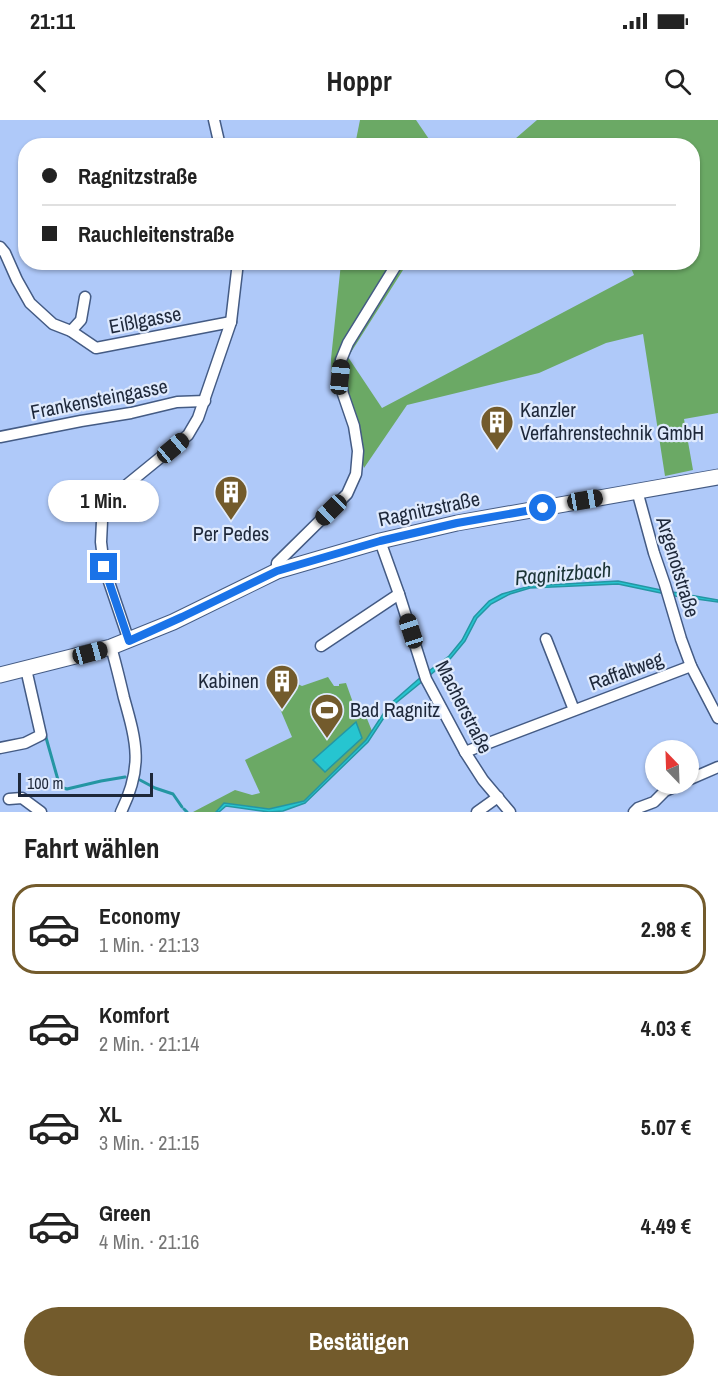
<!DOCTYPE html>
<html lang="de">
<meta charset="utf-8">
<style>
body{margin:0;font-family:"Archivo Narrow",sans-serif;background:#f2f2f2;color:#222;height:100vh;display:flex;flex-direction:column;font-size:22px;white-space:nowrap}
*{box-sizing:border-box;margin:0}
p{font-size:20px;color:#767676}
.icon{flex:none;width:33px;height:33px;fill:none;stroke:currentColor;stroke-width:2;stroke-linecap:round;stroke-linejoin:round}
.map{position:relative;height:692px;overflow:hidden}
.side{display:flex;flex-direction:column;background:#fff;flex:1}
.side>*{flex:none}
.hud{position:absolute;left:18px;top:18px;width:682px;height:132px;border-radius:24px;box-shadow:0 2px 4px #0004;display:grid;align-content:center;height:132px;padding:0 24px;background:#fff}
.needle{width:39px;rotate:337deg}
.fabs{position:absolute;left:645px;top:620px;display:grid;gap:12px}
.fabs a{display:grid;place-items:center;width:54px;height:54px;border-radius:50%;background:#fff;box-shadow:0 2px 4px #0004;font-size:30px}
.scale{position:absolute;left:18px;bottom:15px;width:135px;box-sizing:border-box;padding-left:6px;border:3px solid #1e283a;border-top:0;font-size:16px;line-height:21px;white-space:nowrap;color:#1e283a;-webkit-text-stroke:4px #dfeafd;paint-order:stroke}
.end{position:absolute;width:27px;height:27px;margin:-14px;border:8px solid #1a73e8;background:#fff;box-shadow:0 0 0 3px #fff}
.from{border-radius:50%}
.bubble{position:absolute;height:42px;border-radius:21px;background:#fff;box-shadow:0 2px 4px #0004;font-size:20px;font-weight:700;line-height:42px;text-align:center}
.car{position:absolute;width:18px;height:36px;margin:-18px -9px;border-radius:8px;box-shadow:0 0 4px 2px #0007;background:linear-gradient(#222 24%,#8ab4d8 0 40%,#222 0 76%,#8ab4d8 0 86%,#222 0)}
.hud b{display:flex;align-items:center;gap:21px;height:57px;font-size:22px}
.hud b+b{border-top:2px solid #e0e0e0}
.hud i{width:15px;height:15px;background:#222}
ul{padding:0;list-style:none}
li{display:flex;align-items:center;gap:18px;height:90px;margin:0 12px 9px;padding:0 12px;border:3px solid transparent;border-radius:24px}
li div{flex:1}
li b{display:block;font-size:22px}
li em{font-style:normal;font-weight:700}
li.on{border-color:#735b2c}
li>.icon{width:54px;height:54px;stroke-width:1.5}
h2{padding:0 24px;font-size:27px;line-height:72px}
.button{display:flex;gap:12px;margin-top:auto;padding:12px 24px}
.button a{flex:1;height:69px;border-radius:36px;background:#735b2c;color:#fff;font-size:24px;font-weight:700;line-height:69px;text-align:center}
.status{display:flex;justify-content:space-between;align-items:center;height:42px;padding:0 30px;background:#fff;direction:ltr}
.status svg{height:16px;fill:currentColor}
header{display:flex;justify-content:space-between;align-items:center;height:78px;padding:0 24px;background:#fff;font-size:27px;font-weight:700}
.map>svg:first-child{display:block}
.green{fill:#6ba965}
.water{fill:#26c5d0;stroke:#2496a3;stroke-width:1.5}
.lines{fill:none;stroke-linecap:round;stroke-linejoin:round}
.stream{stroke:#2496a3;stroke-width:3}
.minor-casing{stroke:#445b84;stroke-width:13}
.secondary-casing{stroke:#445b84;stroke-width:17}
.minor{stroke:#fff;stroke-width:10}
.secondary{stroke:#fff;stroke-width:15}
.route{stroke:#1a73e8;stroke-width:8}
.labels{text-anchor:middle;stroke-width:4.5;stroke-linejoin:round;paint-order:stroke}
.street-label{font-size:20px;fill:#1e283a;stroke:#dfeafd}
.poi-label{font-size:20px;fill:#1e283a;stroke:#dfeafd;text-anchor:start}
.water-label{font-size:21px;font-style:italic;fill:#1a3335;stroke:#dfeafd}
</style>
<div class="status"><b>21:11</b><svg viewBox="0 0 49 12"><path d="M0 12V9h3v3zM5 12V6h3v6zM10 12V3h3v9zM15 12V0h3v12zM26 1h20v11H26zM47 4h2v5h-2z"/></svg></div>
<header><svg class="icon" aria-label="back" viewBox="0 0 24 24"><path d="M15 5l-7 7 7 7"/></svg>Hoppr<svg class="icon" aria-label="search" viewBox="0 0 24 24"><circle cx="10" cy="10" r="6"/><path d="M15 15l6 6"/></svg></header>
<div class="map">
<svg width="718" height="692" viewBox="0 0 718 692">
<rect width="100%" height="100%" fill="#afc9f9"/>
<g class="green">
<polygon points="360,0 416,0 433,25 355,25"/>
<polygon points="537,0 718,0 718,293 684,299 693,350 665,356 643,214 606,223 539,253 407,285 364,348 348,296 332,263 331,239 341,143 416,143 403,150 348,237 382,288 634,155 629,143 693,142 693,26 508,25"/>
<polygon points="328,557 334,566 339,566 339,564 346,563 356,591 363,589 372,611 366,620 304,681 269,689 224,683 216,692 193,692 235,670 252,675 260,673 245,640 292,617 272,570 291,561 302,566"/>
</g>
<g class="water">
<polygon points="618,461 661,470 718,480 718,482 675,476 618,464 530,468 510,474 491,484 477,498 465,521 451,538 391,587 368,622 305,683 283,691 269,692 226,686 219,692 216,692 224,683 269,689 304,681 366,620 389,585 422,556 449,536 462,520 474,497 489,481 502,474 530,466"/>
<polygon points="356,602 362,618 325,652 313,640"/>
</g>
<g class="lines">
<g class="stream">
<polyline points="45,614 60,667 67,669 101,661 125,657"/>
<polyline points="140,660 155,668 173,674 182,687"/>
<polyline points="184,689 187,692"/>
</g>
<defs>
<g id="minor">
<polyline points="214,0 220,26"/>
<polyline points="0,127 5,133 17,160 30,183 53,204 71,211 96,228 231,202"/>
<polyline points="71,211 81,200 85,177"/>
<polyline points="0,317 81,301 131,293 177,282 205,281"/>
<polyline points="639,371 639,378 654,433 665,465 681,519 691,546 718,598"/>
<polyline points="380,421 399,474 426,559 465,632 483,660 510,692"/>
<polyline points="277,451 277,443 347,374 356,354 358,331 354,306 343,274 340,257 341,240 348,223 398,142"/>
<polyline points="546,519 574,590"/>
<polyline points="129,521 104,447 101,422 102,401 107,386 118,372 188,315 198,298 231,202 238,142"/>
<polyline points="321,526 399,474"/>
<path d="M111 527C116 544 120 561 124 578 137 624 143 647 121 692"/>
<polyline points="0,628 25,623 41,615 26,549"/>
<polyline points="465,632 691,546"/>
<polyline points="688,660 718,647"/>
<polyline points="9,679 22,678 41,692"/>
<polyline points="477,692 498,677"/>
<polyline points="634,692 638,688 654,682 665,671 683,663"/>
</g>
<polyline id="secondary" points="0,555 111,527 173,502 277,451 380,421 457,403 718,357"/>
</defs>
<use href="#minor" class="minor-casing"/>
<use href="#secondary" class="secondary-casing"/>
<use href="#minor" class="minor"/>
<use href="#secondary" class="secondary"/>
</g>
<g class="lines">
<polyline class="route" points="104,447 129,521 182,497 277,451 380,421 457,403 543,388"/>
</g>
<defs>
<symbol id="building-pin" viewBox="-11 -11 22 30"><path d="M0 17L-7.5 6A9.5 9.5 0 1 1 7.5 6Z" fill="#735b2c" stroke="#dfeafd"/><path d="M-4-6H4V6H1V3H-1V6H-4ZM-2.5-4.3h1.7v1.8h-1.7ZM.8-4.3h1.7v1.8H.8ZM-2.5-1h1.7V.8h-1.7ZM.8-1h1.7V.8H.8Z" fill="#fff"/></symbol>
<symbol id="stadium-pin" viewBox="-11 -11 22 30"><path d="M0 17L-7.5 6A9.5 9.5 0 1 1 7.5 6Z" fill="#735b2c" stroke="#dfeafd"/><path d="M0-5a6.5 5 0 1 0 0 10a6.5 5 0 1 0 0-10ZM-3.5-1.8h7v3.6h-7Z" fill="#fff"/></symbol>
</defs>
<g fill-rule="evenodd">
<use href="#building-pin" x="478" y="283" width="38" height="52"/>
<use href="#building-pin" x="212" y="353" width="38" height="52"/>
<use href="#building-pin" x="263" y="542" width="38" height="52"/>
<use href="#stadium-pin" x="308" y="571" width="38" height="52"/>
</g>
<g class="labels">
<g class="street-label">
<text transform="translate(145 200) rotate(-11)" y="7">Eißlgasse</text>
<text transform="translate(99 279) rotate(-11)" y="7">Frankensteingasse</text>
<text transform="translate(429 389) rotate(-12)" y="7">Ragnitzstraße</text>
<text transform="translate(678 447) rotate(73)" y="7">Argenotstraße</text>
<text transform="translate(626 551) rotate(-20)" y="7">Raffaltweg</text>
<text transform="translate(464 587) rotate(63)" y="7">Macherstraße</text>
</g>
<g class="poi-label">
<text x="520" y="297">Kanzler<tspan x="520" dy="23">Verfahrenstechnik GmbH</tspan></text>
<text x="231" y="421" text-anchor="middle">Per Pedes</text>
<text x="259" y="568" text-anchor="end">Kabinen</text>
<text x="350" y="597">Bad Ragnitz</text>
</g>
<g class="water-label">
<text transform="translate(563 454) rotate(-5)" y="7">Ragnitzbach</text>
</g>
</g>
</svg>
<div class="fabs">
<a><svg class="needle" viewBox="-14 -14 28 28"><path d="M0-13l5 13h-10z" fill="#e53935"/><path d="M0 13l5-13h-10z" fill="#767676"/></svg></a>
</div>
<div class="scale">100 m</div>
<i class="end from" style="left:543px;top:388px"></i>
<i class="end" style="left:104px;top:447px"></i>
<div class="bubble" style="left:48px;top:360px;width:111px">1 Min.</div>
<i class="car" style="left:340px;top:257px;rotate:6deg"></i>
<i class="car" style="left:173px;top:328px;rotate:50deg"></i>
<i class="car" style="left:585px;top:380px;rotate:80deg"></i>
<i class="car" style="left:331px;top:390px;rotate:226deg"></i>
<i class="car" style="left:411px;top:511px;rotate:342deg"></i>
<i class="car" style="left:90px;top:533px;rotate:75deg"></i>
<div class="hud">
<b><i class="from"></i>Ragnitzstraße</b>
<b><i></i>Rauchleitenstraße</b>
</div>
</div>
<section class="side">
<h2>Fahrt wählen</h2>
<ul>
<li class="on"><svg class="icon" aria-label="car" viewBox="0 0 24 24"><path d="M5 17H2v-5l4-1 3-4h7l3 4 3 1v5h-3M9 17h6M6 11h13"/><circle cx="7" cy="17" r="2"/><circle cx="17" cy="17" r="2"/></svg><div><b>Economy</b><p>1 Min. · 21:13</p></div><em>2.98 €</em></li>
<li><svg class="icon" aria-label="car" viewBox="0 0 24 24"><path d="M5 17H2v-5l4-1 3-4h7l3 4 3 1v5h-3M9 17h6M6 11h13"/><circle cx="7" cy="17" r="2"/><circle cx="17" cy="17" r="2"/></svg><div><b>Komfort</b><p>2 Min. · 21:14</p></div><em>4.03 €</em></li>
<li><svg class="icon" aria-label="car" viewBox="0 0 24 24"><path d="M5 17H2v-5l4-1 3-4h7l3 4 3 1v5h-3M9 17h6M6 11h13"/><circle cx="7" cy="17" r="2"/><circle cx="17" cy="17" r="2"/></svg><div><b>XL</b><p>3 Min. · 21:15</p></div><em>5.07 €</em></li>
<li><svg class="icon" aria-label="car" viewBox="0 0 24 24"><path d="M5 17H2v-5l4-1 3-4h7l3 4 3 1v5h-3M9 17h6M6 11h13"/><circle cx="7" cy="17" r="2"/><circle cx="17" cy="17" r="2"/></svg><div><b>Green</b><p>4 Min. · 21:16</p></div><em>4.49 €</em></li>
</ul>
<div class="button"><a>Bestätigen</a></div>
</section>
